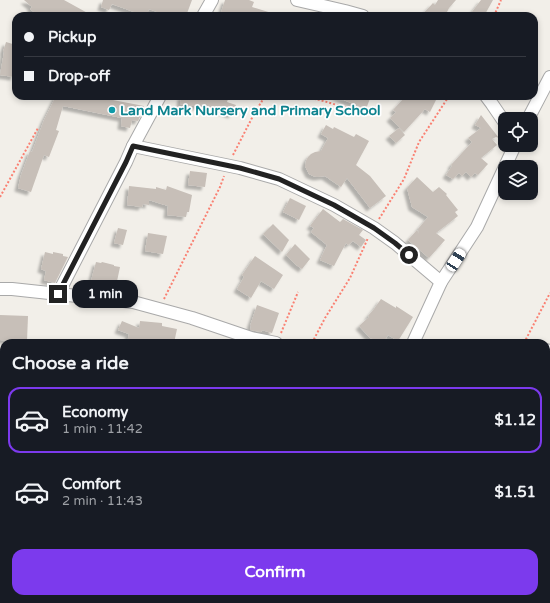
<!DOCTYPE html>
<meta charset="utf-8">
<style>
body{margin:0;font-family:"Varela Round",sans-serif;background:#20242c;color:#f1f3f6;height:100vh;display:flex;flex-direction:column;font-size:15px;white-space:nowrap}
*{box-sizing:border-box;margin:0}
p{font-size:13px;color:#9ea1a6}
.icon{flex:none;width:22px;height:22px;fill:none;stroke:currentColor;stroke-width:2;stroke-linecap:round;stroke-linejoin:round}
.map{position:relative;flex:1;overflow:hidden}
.details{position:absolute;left:0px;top:339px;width:550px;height:264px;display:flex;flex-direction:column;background:#171b24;border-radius:12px 12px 0 0;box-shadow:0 2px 6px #0003}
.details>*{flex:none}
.banner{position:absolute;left:12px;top:12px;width:526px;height:88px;border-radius:12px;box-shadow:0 2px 6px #0003;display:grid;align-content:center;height:88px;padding:0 12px;background:#171b24}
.controls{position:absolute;left:498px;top:112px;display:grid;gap:8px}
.controls a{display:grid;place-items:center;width:40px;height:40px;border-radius:8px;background:#171b24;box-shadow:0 2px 6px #0003;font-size:20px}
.end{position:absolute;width:18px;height:18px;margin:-9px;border:5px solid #222;background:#fff;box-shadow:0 0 0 2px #fff}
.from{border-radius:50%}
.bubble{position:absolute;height:28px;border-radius:12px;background:#171b24;box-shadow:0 2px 6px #0003;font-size:13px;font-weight:700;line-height:28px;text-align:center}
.car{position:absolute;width:12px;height:24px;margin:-12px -6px;border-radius:5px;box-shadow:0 0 3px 1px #0007;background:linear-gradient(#fff 24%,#345 0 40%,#fff 0 76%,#345 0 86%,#fff 0)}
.banner b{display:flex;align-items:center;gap:14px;height:38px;font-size:15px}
.banner b+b{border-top:1px solid #363941}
.banner i{width:10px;height:10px;background:#f1f3f6}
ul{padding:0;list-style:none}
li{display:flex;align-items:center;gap:12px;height:66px;margin:0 8px 6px;padding:0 4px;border:2px solid transparent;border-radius:12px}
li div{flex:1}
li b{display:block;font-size:15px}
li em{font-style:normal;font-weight:700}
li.active{border-color:#7c3aed}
li>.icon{width:36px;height:36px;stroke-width:1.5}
h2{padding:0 12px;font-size:18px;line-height:48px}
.primary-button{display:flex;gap:8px;margin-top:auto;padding:8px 12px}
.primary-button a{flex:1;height:46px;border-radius:12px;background:#7c3aed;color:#fff;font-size:16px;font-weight:700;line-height:46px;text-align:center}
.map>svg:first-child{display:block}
.building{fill:#c7bfb8;filter:url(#shadow)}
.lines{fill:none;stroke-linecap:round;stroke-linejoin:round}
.minor-casing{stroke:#a9a9a9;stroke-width:14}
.path{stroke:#fa8072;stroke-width:2;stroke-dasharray:2 2;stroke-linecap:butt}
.minor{stroke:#fff;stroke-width:12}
.route{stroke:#222;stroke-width:5}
.culture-dot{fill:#0f9aa8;stroke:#fff;stroke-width:1.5}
.labels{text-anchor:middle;stroke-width:3.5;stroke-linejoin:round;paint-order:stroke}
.culture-label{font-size:14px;font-weight:bold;fill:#0d838f;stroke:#fff;text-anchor:start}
</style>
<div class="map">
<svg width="550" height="603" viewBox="0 0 550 603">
<defs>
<filter id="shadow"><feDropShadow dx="-3.5" dy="3.5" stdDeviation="1" flood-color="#0004"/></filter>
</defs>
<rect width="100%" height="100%" fill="#f2efe9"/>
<g class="building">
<polygon points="24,0 64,0 93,16 39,16 30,9 32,7"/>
<polygon points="103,0 192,0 186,16 168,16 149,9 146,16 145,16 112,4 109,10 101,7"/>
<polygon points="225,0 249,0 254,2 252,7 275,14 275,16 220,16"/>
<polygon points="438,0 456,0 449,8 447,12 446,12 442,16 421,16 433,3 435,5"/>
<polygon points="481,0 493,0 484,16 469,16"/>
<polygon points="6,42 16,45 16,50 13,58 16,58 16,67 14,77 0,75 4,52 3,52"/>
<polygon points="56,96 92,96 144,106 141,115 138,121 132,120 130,128 121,126 122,118 63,106 56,130 59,131 49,157 44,155 31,192 18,188 21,175 30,151 32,152 44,120"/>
<polygon points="181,96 229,96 227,102 236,105 232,115 201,104 201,107 180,104"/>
<polygon points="334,96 371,96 366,109"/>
<polygon points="406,96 438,96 430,112 425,109 404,132 390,118 396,112 393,110"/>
<polygon points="481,115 499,138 496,137 492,139 497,145 481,158 488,164 478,175 475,173 471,177 466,172 462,176 459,173 453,179 446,175 452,166 451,165 472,142 468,138 481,128 475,125"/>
<polygon points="326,125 333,129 334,127 354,137 356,134 369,141 356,165 370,176 386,196 370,208 347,178 341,187 325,176 317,177 313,176 309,174 305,166 306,161 308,157 311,154 315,152 321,151 328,138 321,134"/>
<polygon points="399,128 405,135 396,143 389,136"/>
<polygon points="190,171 207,173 205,187 188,185"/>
<polygon points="417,177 433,192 439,187 447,194 446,195 458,210 455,212 458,216 436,233 445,240 429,258 408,240 417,230 419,234 418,229 428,217 412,207 407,188"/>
<polygon points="129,186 156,189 156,187 166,190 167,186 192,195 189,212 187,212 186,217 167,215 168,206 149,200 149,205 143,204 142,207 127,205"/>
<polygon points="290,198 306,206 299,220 283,212"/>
<polygon points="323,209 340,222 343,219 363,230 359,235 366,240 361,247 353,241 348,245 346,243 334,266 320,260 327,245 311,232 314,228 310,226"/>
<polygon points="273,224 289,240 282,252 263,234"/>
<polygon points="118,228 127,230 123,245 114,243"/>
<polygon points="148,233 167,236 163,254 145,251"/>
<polygon points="295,244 310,259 302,269 295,264 286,255"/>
<polygon points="45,252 53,254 53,252 63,254 63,256 68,257 55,283 44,280 46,271 41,269"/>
<polygon points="255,256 283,275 274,289 261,281 251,298 237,289 244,277 242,275"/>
<polygon points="96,262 101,263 102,262 114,265 114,266 120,267 116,286 110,285 110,288 96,285 97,282 91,281"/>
<polygon points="381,299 396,308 396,306 413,317 398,341 388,335 383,343 379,343 371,338 371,339 359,326 369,317 368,316 374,309"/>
<polygon points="257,305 279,313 272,333 262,330 261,332 250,330 251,326 250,326"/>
<polygon points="0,315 28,316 27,341 0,340"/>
<polygon points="122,321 139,328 140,321 162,323 162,326 177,329 174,343 160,340 160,343 127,343 129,334 118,330"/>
</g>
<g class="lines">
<defs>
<g id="minor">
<polyline points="297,0 345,11 363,16"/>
<polyline points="203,16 212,0"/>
<polyline points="486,96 492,104 505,123"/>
<polyline points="528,119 550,77"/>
<polyline points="133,146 240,168 279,179 334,205 374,228 395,243 441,282"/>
<polyline points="0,289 12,289 133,302 192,318 251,338 276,343"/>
<polyline points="58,294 126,162 133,146 160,96"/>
<polyline points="413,343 441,282 477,227 515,145"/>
<polyline points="546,350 550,351"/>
<polyline points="0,388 4,388"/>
<polyline points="0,469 4,468"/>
<polyline points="546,551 550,551"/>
<polyline points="287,599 292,603"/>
<polyline points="400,599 400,603"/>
<polyline points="6,603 6,599"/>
<polyline points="114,603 114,599"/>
<polyline points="194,603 194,599"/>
</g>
</defs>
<use href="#minor" class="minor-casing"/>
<g class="path">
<polyline points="494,16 501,0"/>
<polyline points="298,96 320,100 354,110"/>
<polyline points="233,155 254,114 265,96"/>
<polyline points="0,197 38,128"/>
<polyline points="379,219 404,179 419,142 449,96"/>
<polyline points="164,299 220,187 224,176"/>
<polyline points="281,333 298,292"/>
<polyline points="312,343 325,318 350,278 368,238"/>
<polyline points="524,343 550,293"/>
</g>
<use href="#minor" class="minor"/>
</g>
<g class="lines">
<polyline class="route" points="58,294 126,162 133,146 240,168 279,179 334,205 374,228 395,243 409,255"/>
</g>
<circle class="culture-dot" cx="112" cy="110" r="4"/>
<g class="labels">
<g class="culture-label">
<text x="120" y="115">Land Mark Nursery and Primary School</text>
</g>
</g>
</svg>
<div class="controls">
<a><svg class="icon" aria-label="locate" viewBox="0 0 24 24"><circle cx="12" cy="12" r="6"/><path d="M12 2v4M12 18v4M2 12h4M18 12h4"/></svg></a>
<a><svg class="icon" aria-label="layers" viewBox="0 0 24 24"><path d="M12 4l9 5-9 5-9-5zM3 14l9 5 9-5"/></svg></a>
</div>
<i class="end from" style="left:409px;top:255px"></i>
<i class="end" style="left:58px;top:294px"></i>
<div class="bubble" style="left:72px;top:280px;width:66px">1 min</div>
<i class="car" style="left:456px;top:260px;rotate:33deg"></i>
<div class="banner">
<b><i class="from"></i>Pickup</b>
<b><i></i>Drop-off</b>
</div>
<section class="details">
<h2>Choose a ride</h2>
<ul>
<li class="active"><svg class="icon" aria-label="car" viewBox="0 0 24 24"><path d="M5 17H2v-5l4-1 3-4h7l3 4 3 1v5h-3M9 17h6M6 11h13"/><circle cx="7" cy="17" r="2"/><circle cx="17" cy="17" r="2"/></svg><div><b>Economy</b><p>1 min · 11:42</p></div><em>$1.12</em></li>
<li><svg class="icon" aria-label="car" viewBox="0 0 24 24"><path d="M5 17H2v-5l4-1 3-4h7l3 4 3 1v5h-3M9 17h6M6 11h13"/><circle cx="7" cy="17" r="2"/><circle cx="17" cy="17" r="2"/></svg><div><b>Comfort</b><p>2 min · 11:43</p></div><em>$1.51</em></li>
</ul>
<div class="primary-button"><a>Confirm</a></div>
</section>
</div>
